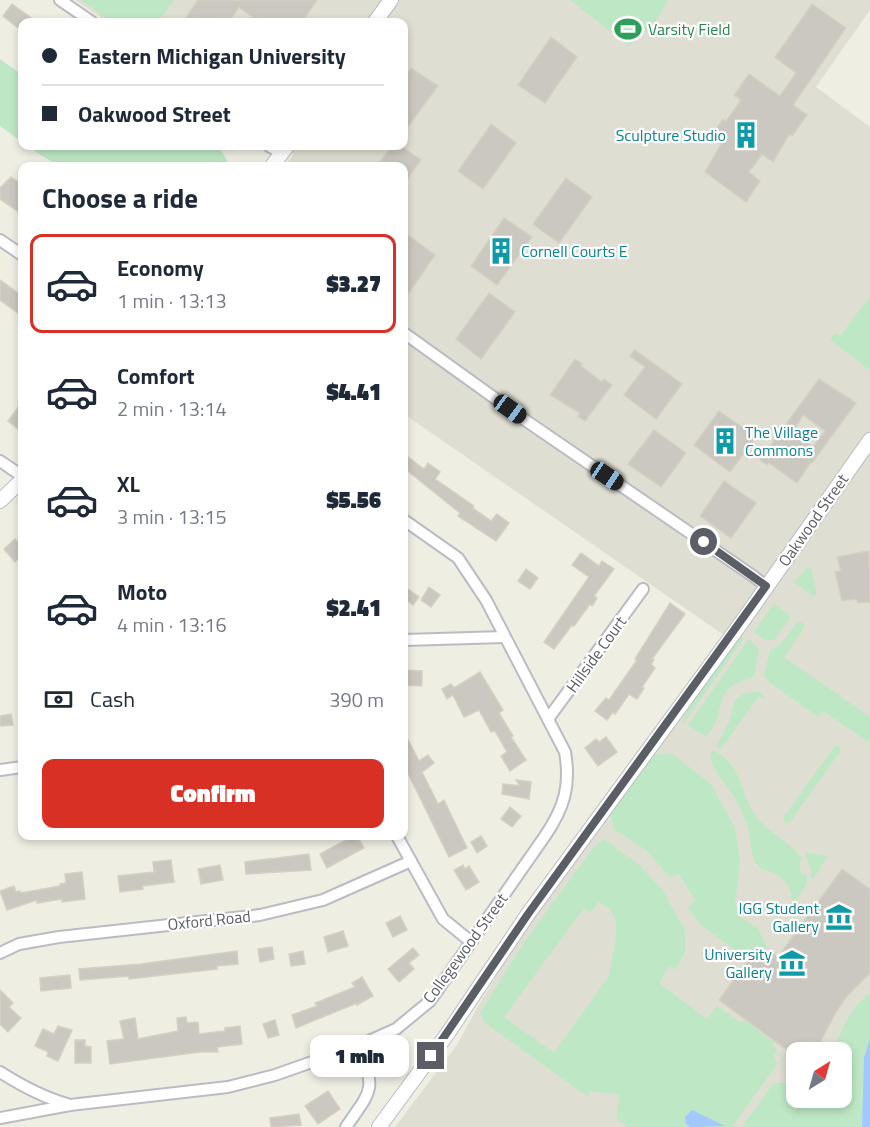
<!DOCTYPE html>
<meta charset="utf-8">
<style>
body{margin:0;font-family:"Titillium Web",sans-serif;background:#f6f6f7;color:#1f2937;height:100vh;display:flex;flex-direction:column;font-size:22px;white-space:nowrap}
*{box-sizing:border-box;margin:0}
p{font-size:20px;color:#747a83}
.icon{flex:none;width:33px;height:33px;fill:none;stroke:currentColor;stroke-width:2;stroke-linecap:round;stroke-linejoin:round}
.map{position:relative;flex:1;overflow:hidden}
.side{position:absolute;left:18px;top:162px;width:390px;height:678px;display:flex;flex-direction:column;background:#fff;border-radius:12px;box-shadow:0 3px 9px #0003}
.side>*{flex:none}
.guide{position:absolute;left:18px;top:18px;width:390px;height:132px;border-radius:12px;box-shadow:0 3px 9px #0003;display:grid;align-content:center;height:132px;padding:0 24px;background:#fff}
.needle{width:39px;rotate:37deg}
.tools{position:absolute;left:786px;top:1042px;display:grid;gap:12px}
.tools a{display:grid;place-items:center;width:66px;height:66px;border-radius:12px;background:#fff;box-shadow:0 3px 9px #0003;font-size:30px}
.end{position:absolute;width:27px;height:27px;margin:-14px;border:8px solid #5b5e65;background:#fff;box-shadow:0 0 0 3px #fff}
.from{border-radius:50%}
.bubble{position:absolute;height:42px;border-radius:12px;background:#fff;box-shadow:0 3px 9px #0003;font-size:20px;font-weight:800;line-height:42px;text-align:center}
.car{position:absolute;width:18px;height:36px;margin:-18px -9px;border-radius:8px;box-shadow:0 0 4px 2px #0007;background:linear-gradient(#222 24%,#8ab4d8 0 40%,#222 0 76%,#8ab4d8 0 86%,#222 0)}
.guide b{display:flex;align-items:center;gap:21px;height:57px;font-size:22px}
.guide b+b{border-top:2px solid #e0e1e3}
.guide i{width:15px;height:15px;background:#1f2937}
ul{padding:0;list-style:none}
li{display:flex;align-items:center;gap:18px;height:99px;margin:0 12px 9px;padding:0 12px;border:3px solid transparent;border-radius:12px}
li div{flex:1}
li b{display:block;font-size:22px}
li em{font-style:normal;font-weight:800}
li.active{border-color:#d93025}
li>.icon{width:54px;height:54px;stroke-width:1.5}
h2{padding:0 24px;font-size:27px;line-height:72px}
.pay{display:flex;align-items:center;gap:15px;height:66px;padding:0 24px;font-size:22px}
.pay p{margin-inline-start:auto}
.action{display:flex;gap:12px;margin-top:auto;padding:12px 24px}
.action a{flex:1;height:69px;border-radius:12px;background:#d93025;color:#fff;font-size:24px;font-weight:800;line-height:69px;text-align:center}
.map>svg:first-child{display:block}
.education{fill:#dfded2;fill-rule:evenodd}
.green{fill:#bee8c5;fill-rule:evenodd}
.water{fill:#a3c8ff}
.building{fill:#cac8c0;stroke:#d4d1c1;stroke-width:1.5;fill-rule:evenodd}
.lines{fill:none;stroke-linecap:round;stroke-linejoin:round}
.minor-casing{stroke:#bbbcc3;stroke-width:14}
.tertiary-casing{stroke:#bbbcc3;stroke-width:16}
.minor{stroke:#fff;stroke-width:10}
.tertiary{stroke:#fff;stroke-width:14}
.route{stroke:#5b5e65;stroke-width:8}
.labels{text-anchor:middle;stroke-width:4.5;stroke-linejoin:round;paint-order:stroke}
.leisure-label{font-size:16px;fill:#27864d;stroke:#fff;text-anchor:start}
.culture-label{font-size:16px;fill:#0d838f;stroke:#fff;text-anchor:end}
.street-label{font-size:16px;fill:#5b5e65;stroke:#fff}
</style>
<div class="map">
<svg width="870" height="1127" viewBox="0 0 870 1127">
<rect width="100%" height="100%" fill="#efeee3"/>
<path class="education" d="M75 0H870V10L816 87 870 127V1127H395L457 1045 477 1008 521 935 734 642 404 414V166H285L294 154 283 146H404V22H108ZM796 1053H842V1098H796Z"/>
<g class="green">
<polygon points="81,0 174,0 158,22 112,22"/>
<path d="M570 0H668C658 19 647 34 629 46Z"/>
<polygon points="0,59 22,75 22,142 0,126"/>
<polygon points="27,146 218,146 227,160 228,166 58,166"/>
<polygon points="870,296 870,370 830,340 834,333 841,335"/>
<polygon points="808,567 811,568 817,593 813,596 794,582"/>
<polygon points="774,603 789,615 789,620 774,640 764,640 754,632"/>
<polygon points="798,621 804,624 804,628 784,657 870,717 870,743 823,711 818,717 769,682 764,676 770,650 780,645"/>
<polygon points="745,637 683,724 686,710 739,638"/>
<path d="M749 639 759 649 754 676C747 681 739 681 732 686 720 695 721 708 716 721 714 727 709 732 706 737L688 725Z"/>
<path d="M753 692H758L766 698 764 699 758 697 721 749 716 746C720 739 725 732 728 724 735 707 730 695 753 692Z"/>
<polygon points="835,746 839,746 841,750 790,822 785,823 783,818"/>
<path d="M712 750C741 761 740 793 755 815 766 832 797 846 802 860L799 862 801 873 807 876V883L797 900H792C791 887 784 876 771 872 767 871 762 870 759 867 750 859 751 838 748 827 745 818 741 810 737 802 730 786 705 766 712 750Z"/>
<polygon points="671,753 711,784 735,828 740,860 735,905 740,917 758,928 768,950 763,954 749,960 701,925 688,907 695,900 679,874 670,877 646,850 614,829 610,813 652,755"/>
<path d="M604 839 639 865 662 889 685 931V952L675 970 669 966 659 983 707 1019 717 1006 741 1023 744 1020 774 1042 772 1045 778 1050 773 1057 778 1063 732 1127H628L616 1118 620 1095 590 1091 588 1097 485 1023 480 1013 525 941 594 847ZM599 902 610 909 616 921V938L609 976 554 1053 504 1017 584 908 590 913Z"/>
<polygon points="805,852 828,856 814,878 811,878 811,871"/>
<path d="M870 993V1127H742L773 1084 796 1081V1098H842V1053H833C841 1030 850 1008 870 993Z"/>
</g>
<g class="water">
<polygon points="870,1038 870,1127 862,1127 864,1058"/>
<polygon points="692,1110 725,1126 691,1127 686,1124 685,1117"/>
</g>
<g class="building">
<polygon points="198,0 317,0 302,22 253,22 255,19 239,7 229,22 183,22"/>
<polygon points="12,4 37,22 22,22 22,31 3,16"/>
<polygon points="812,4 846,28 793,105 807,115 792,136 789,135 773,162 762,154 749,172 760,181 746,202 705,172 721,144 710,137 723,119 726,121 741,100 734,95 749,74 780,96 796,73 775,57"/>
<polygon points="551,37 577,57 545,103 518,85"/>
<polygon points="411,68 438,86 404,132 404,79"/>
<polygon points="491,124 516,143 483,189 458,171"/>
<polygon points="392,146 401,146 421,160 404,183 404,166 377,166"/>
<polygon points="11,177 22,185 22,214 0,199 0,188"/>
<polygon points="566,178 592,197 559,243 533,224"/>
<polygon points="504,218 532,237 497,285 471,266"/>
<polygon points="408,235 435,255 404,300 404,241"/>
<polygon points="0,280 22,296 22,316 0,300"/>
<polygon points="489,293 515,312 481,359 456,339"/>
<polygon points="635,350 682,384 656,419 624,395 645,367 630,356"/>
<polygon points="575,359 582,364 581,366 602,382 604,379 612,385 585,421 578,416 580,413 550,395"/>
<path d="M819 379 856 403 812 463 811 462 797 483 769 463 767 465 760 460ZM803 415 825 431 813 447 793 432Z"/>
<polygon points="22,402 22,432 8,421"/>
<polygon points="719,411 756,437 730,472 694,445"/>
<polygon points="654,430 686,453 661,487 628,464"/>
<polygon points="404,454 424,469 428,463 440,472 435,479 474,506 473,508 491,521 497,514 509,523 496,541 458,516 460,513 404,468"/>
<polygon points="724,481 756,503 731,538 700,516"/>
<polygon points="15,539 22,547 22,555 15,562 4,549"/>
<polygon points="869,551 870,602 858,603 856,599 842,601 835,572 841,571 837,557"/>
<polygon points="581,553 599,566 602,561 614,569 594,596 597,598 592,606 590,604 574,626 572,625 554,649 544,642 589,577 572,565"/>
<polygon points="526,569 538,578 530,589 518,581"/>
<polygon points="404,586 419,597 413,605 404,598"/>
<polygon points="429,587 440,595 431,607 421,600"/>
<polygon points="670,603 685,614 652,659 654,660 651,664 655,668 642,687 644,688 637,699 629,694 615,714 613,712 607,720 595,711 606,698 609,700 637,660 635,659"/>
<polygon points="404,670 422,671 422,686 404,685"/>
<polygon points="480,672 503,710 499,713 513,736 511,737 526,760 510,771 501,756 507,752 495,731 491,732 479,710 464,717 453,695 447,699 442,689 451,684 454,688"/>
<polygon points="11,714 13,725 0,726 0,716"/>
<polygon points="404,732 419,761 428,755 434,763 422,772 438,804 444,800 467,848 449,857 404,765"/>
<polygon points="606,737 617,752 598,766 585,748 596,739 599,742"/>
<polygon points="516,780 531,782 529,799 502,794 503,784 520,786"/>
<polygon points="510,807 521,816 512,827 501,819"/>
<polygon points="343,836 357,836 364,848 327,868 320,854 346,840"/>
<polygon points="481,836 487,846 477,853 471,842"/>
<polygon points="309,854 311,870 246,874 245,862"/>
<polygon points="171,860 174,882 142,886 143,889 120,892 118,876 154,872 153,862"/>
<polygon points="220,865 223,880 201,884 198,869"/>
<polygon points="463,865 465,869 469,866 479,882 466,890 454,870"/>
<polygon points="842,869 870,889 870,973 847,996 836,1012 822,1039 818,1052 806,1044 799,1053 796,1053 795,1059 786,1052 787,1050 719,1000 756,949 768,957 772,952 778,957"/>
<polygon points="82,872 85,899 62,902 62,899 37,903 37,900 7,910 0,891 14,886 16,892 20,891 21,893 60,886 60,884 66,883 65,874"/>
<polygon points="400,916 407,930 393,937 386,923"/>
<polygon points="343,931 348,946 328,952 324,937"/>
<polygon points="272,947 274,959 260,962 258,949"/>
<polygon points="413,948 419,955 409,963 414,969 399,982 388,969"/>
<polygon points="237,951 238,964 217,966 217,969 129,979 129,976 80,980 79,969 141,964"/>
<polygon points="303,951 305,964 291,966 289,954"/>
<polygon points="70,975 71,988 41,991 40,978"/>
<polygon points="362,977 373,996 357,1005 357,1003 296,1028 292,1015 317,1006 315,1003 355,987 352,983"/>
<polygon points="0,990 13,1003 9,1007 21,1018 8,1032 0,1024"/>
<polygon points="186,1017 187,1023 198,1022 199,1034 225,1031 225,1028 240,1026 242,1044 217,1047 218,1052 200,1052 110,1064 107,1041 124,1039 120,1021 135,1018 138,1039 178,1031 177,1018"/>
<polygon points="275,1020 279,1035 268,1038 263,1024"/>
<polygon points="58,1026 72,1030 58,1061 47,1056 48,1052 35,1046 43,1029 54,1034"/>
<polygon points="75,1040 85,1040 85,1046 91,1047 91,1063 75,1063"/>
<polygon points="328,1091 340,1109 318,1124 305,1106"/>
<polygon points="299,1114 301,1125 271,1127 270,1118"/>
</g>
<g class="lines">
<defs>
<g id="minor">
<polyline points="60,0 92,22"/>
<polyline points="269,146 282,153"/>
<polyline points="0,240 22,255"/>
<polyline points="404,333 525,420 753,576 766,586"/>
<polyline points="0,461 22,476"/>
<polyline points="404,640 504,637"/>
<polyline points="548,719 643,589"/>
<polyline points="0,770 22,767"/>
<polyline points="397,836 443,919 470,941"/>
<polyline points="0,953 19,944 59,937 260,915 323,900 411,861"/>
<path d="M0 1072C22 1086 42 1097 67 1104"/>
<path d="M0 1118 70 1105 228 1087 275 1075 360 1045 396 1029 430 1001 545 836C564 808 571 786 565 752L486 600 458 558 404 520"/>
<path d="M346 1127C373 1088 375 1092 360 1045"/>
</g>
<g id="tertiary">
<polyline points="375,22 391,0"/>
<polyline points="272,166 287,146"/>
<polyline points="0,501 22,480"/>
<polyline points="379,1127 448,1033 528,914 739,626 870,440"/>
</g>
</defs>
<use href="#minor" class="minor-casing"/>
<use href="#tertiary" class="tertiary-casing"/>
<use href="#minor" class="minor"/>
<use href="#tertiary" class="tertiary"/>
</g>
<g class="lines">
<polyline class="route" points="431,1056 528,914 766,586 704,542"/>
</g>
<defs>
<symbol id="stadium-bare" viewBox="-9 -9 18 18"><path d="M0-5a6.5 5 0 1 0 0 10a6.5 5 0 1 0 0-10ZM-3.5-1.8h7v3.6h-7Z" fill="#2e9e5b" stroke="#fff" stroke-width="2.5" paint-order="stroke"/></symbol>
<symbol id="building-bare" viewBox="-9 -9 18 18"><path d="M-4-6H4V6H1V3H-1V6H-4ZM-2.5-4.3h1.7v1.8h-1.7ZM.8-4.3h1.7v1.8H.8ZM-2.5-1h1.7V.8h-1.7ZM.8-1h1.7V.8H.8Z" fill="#0f9aa8" stroke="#fff" stroke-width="2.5" paint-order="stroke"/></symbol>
<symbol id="museum-bare" viewBox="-9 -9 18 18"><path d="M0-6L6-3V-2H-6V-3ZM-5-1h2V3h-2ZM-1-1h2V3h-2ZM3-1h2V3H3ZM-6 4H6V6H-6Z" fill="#0f9aa8" stroke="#fff" stroke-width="2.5" paint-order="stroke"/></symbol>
</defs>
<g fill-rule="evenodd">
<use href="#stadium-bare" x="609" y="10" width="38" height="38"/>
<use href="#building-bare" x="727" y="116" width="38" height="38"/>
<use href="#building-bare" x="482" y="232" width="38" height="38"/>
<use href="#building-bare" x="706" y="422" width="38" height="38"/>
<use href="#museum-bare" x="820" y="898" width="38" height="38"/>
<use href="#museum-bare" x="773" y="944" width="38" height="38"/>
</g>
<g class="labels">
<g class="leisure-label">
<text x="648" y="35">Varsity Field</text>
</g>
<g class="culture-label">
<text x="726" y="141">Sculpture Studio</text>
<text x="521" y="257" text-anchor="start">Cornell Courts E</text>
<text x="745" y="438" text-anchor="start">The Village<tspan x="745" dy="18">Commons</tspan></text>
<text x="819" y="914">IGG Student<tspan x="819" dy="18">Gallery</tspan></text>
<text x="772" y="960">University<tspan x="772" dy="18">Gallery</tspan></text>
</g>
<g class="street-label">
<text transform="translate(813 520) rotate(-55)" y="6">Oakwood Street</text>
<text transform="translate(596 654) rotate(-54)" y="6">Hillside Court</text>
<text transform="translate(209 920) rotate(-6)" y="6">Oxford Road</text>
<text transform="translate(465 948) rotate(-54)" y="6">Collegewood Street</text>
</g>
</g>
</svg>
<div class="tools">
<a><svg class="needle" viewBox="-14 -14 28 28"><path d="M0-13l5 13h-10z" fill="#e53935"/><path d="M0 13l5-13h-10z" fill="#747a83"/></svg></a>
</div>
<i class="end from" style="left:704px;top:542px"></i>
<i class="end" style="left:431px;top:1056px"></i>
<div class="bubble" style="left:310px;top:1035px;width:99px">1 min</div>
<i class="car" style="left:510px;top:409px;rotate:126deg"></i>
<i class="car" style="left:607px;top:476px;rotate:124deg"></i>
<div class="guide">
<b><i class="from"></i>Eastern Michigan University</b>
<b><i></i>Oakwood Street</b>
</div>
<section class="side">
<h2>Choose a ride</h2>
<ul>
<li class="active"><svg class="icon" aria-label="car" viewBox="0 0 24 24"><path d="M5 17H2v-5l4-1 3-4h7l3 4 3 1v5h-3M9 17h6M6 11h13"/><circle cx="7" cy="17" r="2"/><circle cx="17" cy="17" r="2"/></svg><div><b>Economy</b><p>1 min · 13:13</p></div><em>$3.27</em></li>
<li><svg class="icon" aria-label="car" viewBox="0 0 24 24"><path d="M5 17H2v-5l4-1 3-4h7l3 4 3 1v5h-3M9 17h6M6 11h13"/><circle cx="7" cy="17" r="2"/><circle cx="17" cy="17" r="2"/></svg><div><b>Comfort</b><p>2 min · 13:14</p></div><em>$4.41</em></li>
<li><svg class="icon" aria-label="car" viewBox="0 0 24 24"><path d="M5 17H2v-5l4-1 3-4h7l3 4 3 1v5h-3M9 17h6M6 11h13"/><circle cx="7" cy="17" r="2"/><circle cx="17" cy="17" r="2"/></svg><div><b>XL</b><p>3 min · 13:15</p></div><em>$5.56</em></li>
<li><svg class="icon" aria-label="car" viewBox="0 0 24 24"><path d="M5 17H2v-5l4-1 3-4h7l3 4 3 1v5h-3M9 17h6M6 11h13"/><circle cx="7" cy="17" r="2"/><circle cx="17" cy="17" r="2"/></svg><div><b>Moto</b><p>4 min · 13:16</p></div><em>$2.41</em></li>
</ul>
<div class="pay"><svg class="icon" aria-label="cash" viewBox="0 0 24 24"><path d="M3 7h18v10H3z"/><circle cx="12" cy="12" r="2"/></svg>Cash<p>390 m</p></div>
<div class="action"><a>Confirm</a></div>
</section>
</div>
